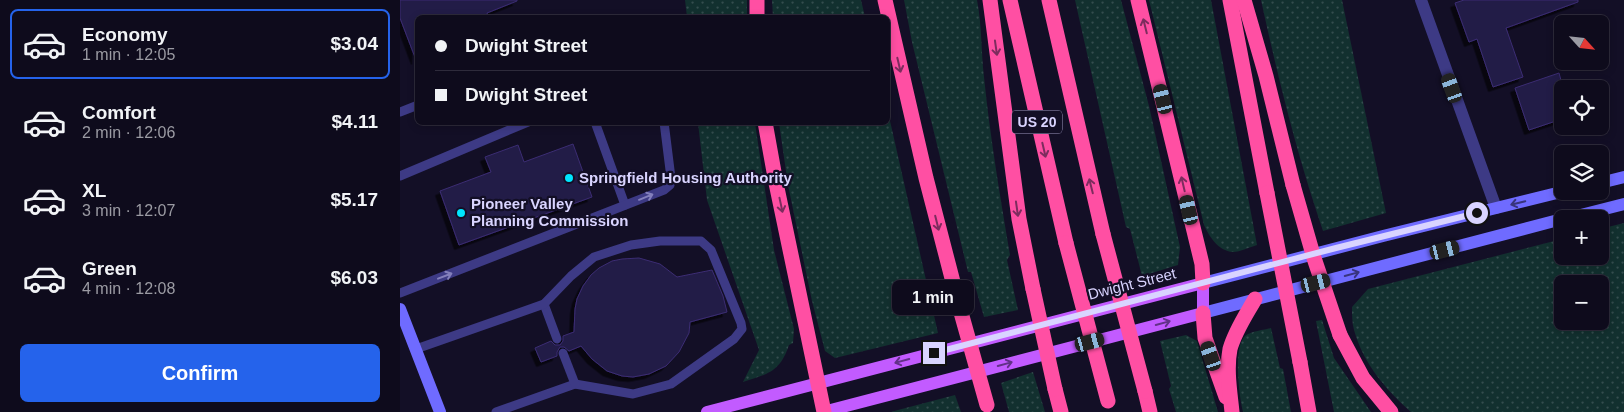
<!DOCTYPE html>
<meta charset="utf-8">
<style>
body{margin:0;font-family:Helvetica,sans-serif;background:#171425;color:#f1f3f6;height:100vh;display:flex;flex-direction:column;font-size:19px;white-space:nowrap}
*{box-sizing:border-box;margin:0}
p{font-size:16px;color:#9b9ba3}
.icon{flex:none;width:28px;height:28px;fill:none;stroke:currentColor;stroke-width:2;stroke-linecap:round;stroke-linejoin:round}
.map{position:relative;flex:1;overflow:hidden}
.drawer{display:flex;flex-direction:column;background:#0e0b1c;width:400px}
.drawer>*{flex:none}
.banner{position:absolute;left:15px;top:15px;width:475px;height:110px;border-radius:8px;box-shadow:0 2px 8px #0003,0 0 0 1px #2e2b3b;display:grid;align-content:center;height:110px;padding:0 20px;background:#0e0b1c}
.needle{width:32px;rotate:117deg}
.buttons{position:absolute;left:1154px;top:15px;display:grid;gap:10px}
.buttons a{display:grid;place-items:center;width:55px;height:55px;border-radius:8px;background:#0e0b1c;box-shadow:0 2px 8px #0003,0 0 0 1px #2e2b3b;font-size:25px}
.end{position:absolute;width:22px;height:22px;margin:-11px;border:6px solid #d9d4ff;background:#111;box-shadow:0 0 0 2px #111}
.from{border-radius:50%}
.bubble{position:absolute;height:35px;border-radius:8px;background:#0e0b1c;box-shadow:0 2px 8px #0003,0 0 0 1px #2e2b3b;font-size:16px;font-weight:800;line-height:35px;text-align:center}
.car{position:absolute;width:15px;height:30px;margin:-15px -8px;border-radius:6px;box-shadow:0 0 4px 1px #0007;background:linear-gradient(#222 24%,#8ab4d8 0 40%,#222 0 76%,#8ab4d8 0 86%,#222 0)}
.banner b{display:flex;align-items:center;gap:18px;height:48px;font-size:19px}
.banner b+b{border-top:1px solid #2e2b3b}
.banner i{width:12px;height:12px;background:#f1f3f6}
ul{padding:9px 0 0;list-style:none}
li{display:flex;align-items:center;gap:15px;height:70px;margin:0 10px 8px;padding:0 10px;border:2px solid transparent;border-radius:8px}
li div{flex:1}
li b{display:block;font-size:19px}
li em{font-style:normal;font-weight:800}
li.selected{border-color:#2563eb}
li>.icon{width:45px;height:45px;stroke-width:1.5}
.action{display:flex;gap:10px;margin-top:auto;padding:10px 20px}
.action a{flex:1;height:58px;border-radius:8px;background:#2563eb;color:#fff;font-size:20px;font-weight:800;line-height:58px;text-align:center}
main{display:flex;flex:1;min-height:0}
.map>svg:first-child{display:block}
.green{fill:url(#green-dots);fill-rule:evenodd}
.building{fill:#241b47;stroke:#3b2d73;filter:url(#shadow)}
.lines{fill:none;stroke-linecap:round;stroke-linejoin:round}
.lane{stroke:#3d3a85;stroke-width:9}
.street{stroke:#3d3a85;stroke-width:12}
.secondary{stroke:#6f6bff;stroke-width:12}
.primary{stroke:#c25bff;stroke-width:12}
.highway{stroke:#ff4fa3;stroke-width:15}
.highway-bridge{stroke:#ff4fa3;stroke-width:15}
.oneway{stroke:#7d2c5e}
.oneway2{stroke:#837fbc}
.oneway3{stroke:#38347d}
.oneway4{stroke:#623188}
.route{stroke:#d9d4ff;stroke-width:6}
.poi-dot{fill:#00e5ff;stroke:#130f26;stroke-width:2}
.labels{text-anchor:middle;stroke-width:4.5;stroke-linejoin:round;paint-order:stroke}
.shield{fill:#130f26;stroke:#9e99be;stroke-width:1}
.shield-label{font-size:14px;font-weight:bold;fill:#d9d4ff}
.poi-label{font-size:15px;font-weight:bold;fill:#d9d4ff;stroke:#130f26;text-anchor:start}
.street-label{font-size:15px;fill:#d9d4ff;stroke:#130f26}
</style>
<main>
<section class="drawer">
<ul>
<li class="selected"><svg class="icon" aria-label="car" viewBox="0 0 24 24"><path d="M5 17H2v-5l4-1 3-4h7l3 4 3 1v5h-3M9 17h6M6 11h13"/><circle cx="7" cy="17" r="2"/><circle cx="17" cy="17" r="2"/></svg><div><b>Economy</b><p>1 min · 12:05</p></div><em>$3.04</em></li>
<li><svg class="icon" aria-label="car" viewBox="0 0 24 24"><path d="M5 17H2v-5l4-1 3-4h7l3 4 3 1v5h-3M9 17h6M6 11h13"/><circle cx="7" cy="17" r="2"/><circle cx="17" cy="17" r="2"/></svg><div><b>Comfort</b><p>2 min · 12:06</p></div><em>$4.11</em></li>
<li><svg class="icon" aria-label="car" viewBox="0 0 24 24"><path d="M5 17H2v-5l4-1 3-4h7l3 4 3 1v5h-3M9 17h6M6 11h13"/><circle cx="7" cy="17" r="2"/><circle cx="17" cy="17" r="2"/></svg><div><b>XL</b><p>3 min · 12:07</p></div><em>$5.17</em></li>
<li><svg class="icon" aria-label="car" viewBox="0 0 24 24"><path d="M5 17H2v-5l4-1 3-4h7l3 4 3 1v5h-3M9 17h6M6 11h13"/><circle cx="7" cy="17" r="2"/><circle cx="17" cy="17" r="2"/></svg><div><b>Green</b><p>4 min · 12:08</p></div><em>$6.03</em></li>
</ul>
<div class="action"><a>Confirm</a></div>
</section>
<div class="map">
<svg width="1224" height="412" viewBox="0 0 1224 412">
<defs>
<pattern id="green-dots" width="8" height="8" patternUnits="userSpaceOnUse" patternTransform="scale(1.25)"><rect width="8" height="8" fill="#12302f"/><path d="M2 2h.1M6 6h.1" fill="none" stroke="#344d4e" stroke-width="1.8" stroke-linecap="round"/></pattern>
<filter id="shadow"><feDropShadow dx="-4.5" dy="4.5" stdDeviation="0" flood-color="#0009"/></filter>
</defs>
<rect width="100%" height="100%" fill="#130f26"/>
<g class="green">
<polygon points="285,0 347,0 347,17 287,17"/>
<polygon points="372,0 461,0 465,17 373,17"/>
<path d="M504 0H577C582 25 581 51 584 77 590 136 600 196 610 255L607 260 618 310 584 317 571 272H568L512 42Z"/>
<polygon points="675,0 721,0 749,106 780,247 778,265 742,276 730,229 726,227"/>
<path d="M749 0H811L857 245C850 247 840 252 833 252 818 251 809 236 804 225Z"/>
<path d="M861 0H942L986 213 923 231C897 155 878 78 861 0Z"/>
<polygon points="488,112 538,333 435,358 425,351 412,301 388,185 379,123 488,122"/>
<path d="M298 123H355L374 250 394 329 393 343 389 345C380 372 368 374 343 382L359 350 307 200Z"/>
<path d="M1224 223V412H1011C986 390 963 363 954 330 952 323 952 314 952 307L968 289 1162 239V256H1200V229ZM1162 284H1200V321H1162Z"/>
<polygon points="922,320 934,358 971,412 934,412 916,321"/>
<path d="M871 328 880 368 883 369 891 412H843C839 396 833 347 845 336 851 331 864 330 871 328Z"/>
<polygon points="786,335 797,341 818,412 776,412 769,389 771,386 760,341"/>
<polygon points="633,372 645,412 609,412 601,383"/>
<polygon points="555,395 561,412 491,412 498,410"/>
</g>
<g class="building">
<polygon points="0,0 117,0 117,1 87,13 89,18 18,18 16,60 0,18"/>
<polygon points="1064,0 1178,0 1178,2 1106,28 1123,77 1093,87 1077,39 1069,42 1055,3"/>
<polygon points="1159,73 1162,84 1162,119 1129,130 1115,88"/>
<polygon points="173,144 192,197 59,245 40,191 91,172 85,157 118,145 124,162"/>
<polygon points="239,258 260,264 277,277 312,270 323,296 327,312 290,322 289,333 279,352 266,366 249,374 233,377 222,376 207,371 192,359 181,346 169,351 164,347 160,347 157,352 157,356 141,362 135,348 151,341 155,345 160,345 163,341 163,336 174,332 175,309 177,299 183,286 191,275 199,268 212,261 222,259"/>
</g>
<g class="lines">
<g class="lane">
<polyline points="0,112 18,105"/>
<polyline points="195,122 225,205"/>
<polyline points="0,176 128,122"/>
<polyline points="0,293 264,190 270,185 271,178 264,122"/>
<polyline points="144,304 157,339"/>
<polyline points="16,349 144,304 171,276 194,257 231,245 260,241 301,241 311,250 341,323 342,329 334,339 271,384 233,394 175,384 96,412"/>
<polyline points="163,353 175,384"/>
</g>
<polyline class="street" points="1021,0 1096,208"/>
<g class="secondary">
<polyline points="1200,183 1224,177"/>
<polyline points="1165,219 1224,204"/>
<polyline points="803,283 983,236 1165,191"/>
<polyline points="0,309 40,412"/>
<polyline points="803,313 1162,219"/>
</g>
<polyline class="primary" points="307,412 803,283 803,313 423,412"/>
<g class="highway">
<polyline points="485,0 526,178 560,309"/>
<polyline points="590,0 619,219 633,289"/>
<polyline points="610,0 666,243"/>
<polyline points="649,0 703,234"/>
<polyline points="738,0 802,264 803,283"/>
<polyline points="830,0 867,193"/>
<polyline points="844,0 866,76 893,185"/>
<polyline points="357,18 357,0"/>
<polyline points="365,122 376,183 424,412"/>
<polyline points="803,313 805,338 826,397"/>
<polyline points="940,335 963,378 991,412"/>
<polyline points="900,362 909,412"/>
<polyline points="655,389 661,412"/>
<polyline points="745,391 750,412"/>
<path d="M832 412C830 392 826 369 830 349 835 331 846 315 855 299"/>
</g>
<g class="highway-bridge">
<polyline points="893,185 914,258 940,335"/>
<polyline points="867,193 900,362"/>
<polyline points="703,234 745,391"/>
<polyline points="666,243 708,401"/>
<polyline points="633,289 655,389"/>
<polyline points="560,309 587,405"/>
</g>
</g>
<defs><path id="oneway-shaft" d="M-6 0H5M1.5-3L5.5 0L1.5 3" fill="none" stroke-width="1.6" stroke-linecap="round" stroke-linejoin="round" transform="scale(1.25)"/></defs>
<g class="oneway">
<use href="#oneway-shaft" transform="translate(745 26) rotate(-104)"/>
<use href="#oneway-shaft" transform="translate(596 48) rotate(82)"/>
<use href="#oneway-shaft" transform="translate(499 65) rotate(77)"/>
<use href="#oneway-shaft" transform="translate(644 150) rotate(77)"/>
<use href="#oneway-shaft" transform="translate(783 184) rotate(-103)"/>
<use href="#oneway-shaft" transform="translate(691 186) rotate(-104)"/>
<use href="#oneway-shaft" transform="translate(381 205) rotate(78)"/>
<use href="#oneway-shaft" transform="translate(617 209) rotate(82)"/>
<use href="#oneway-shaft" transform="translate(537 223) rotate(76)"/>
</g>
<g class="oneway2">
<use href="#oneway-shaft" transform="translate(246 197) rotate(-22)"/>
<use href="#oneway-shaft" transform="translate(45 276) rotate(-21)"/>
</g>
<g class="oneway3">
<use href="#oneway-shaft" transform="translate(1118 203) rotate(166)"/>
<use href="#oneway-shaft" transform="translate(952 274) rotate(-15)"/>
</g>
<g class="oneway4">
<use href="#oneway-shaft" transform="translate(763 323) rotate(-15)"/>
<use href="#oneway-shaft" transform="translate(502 361) rotate(165)"/>
<use href="#oneway-shaft" transform="translate(605 364) rotate(-15)"/>
</g>
<g class="lines">
<polyline class="route" points="534,353 936,248 1077,213"/>
</g>
<g class="poi-dot">
<circle cx="169" cy="178" r="5"/>
<circle cx="61" cy="213" r="5"/>
</g>
<g class="labels">
<rect class="shield" x="612" y="110.5" width="50" height="23" rx="4"/>
<g class="shield-label">
<text x="637" y="127">US 20</text>
</g>
<g class="poi-label">
<text x="179" y="183">Springfield Housing Authority</text>
<text x="71" y="209">Pioneer Valley<tspan x="71" dy="17">Planning Commission</tspan></text>
</g>
<g class="street-label">
<text transform="translate(732 284) rotate(-14)" y="5">Dwight Street</text>
</g>
</g>
</svg>
<div class="buttons">
<a><svg class="needle" viewBox="-14 -14 28 28"><path d="M0-13l5 13h-10z" fill="#e53935"/><path d="M0 13l5-13h-10z" fill="#9b9ba3"/></svg></a>
<a><svg class="icon" aria-label="locate" viewBox="0 0 24 24"><circle cx="12" cy="12" r="6"/><path d="M12 2v4M12 18v4M2 12h4M18 12h4"/></svg></a>
<a><svg class="icon" aria-label="layers" viewBox="0 0 24 24"><path d="M12 4l9 5-9 5-9-5zM3 14l9 5 9-5"/></svg></a>
<a>+</a>
<a>−</a>
</div>
<i class="end from" style="left:1077px;top:213px"></i>
<i class="end" style="left:534px;top:353px"></i>
<div class="bubble" style="left:492px;top:280px;width:82px">1 min</div>
<i class="car" style="left:1052px;top:88px;rotate:340deg"></i>
<i class="car" style="left:763px;top:99px;rotate:346deg"></i>
<i class="car" style="left:789px;top:210px;rotate:347deg"></i>
<i class="car" style="left:1045px;top:250px;rotate:76deg"></i>
<i class="car" style="left:916px;top:283px;rotate:76deg"></i>
<i class="car" style="left:690px;top:342px;rotate:75deg"></i>
<i class="car" style="left:811px;top:356px;rotate:341deg"></i>
<div class="banner">
<b><i class="from"></i>Dwight Street</b>
<b><i></i>Dwight Street</b>
</div>
</div>
</main>
